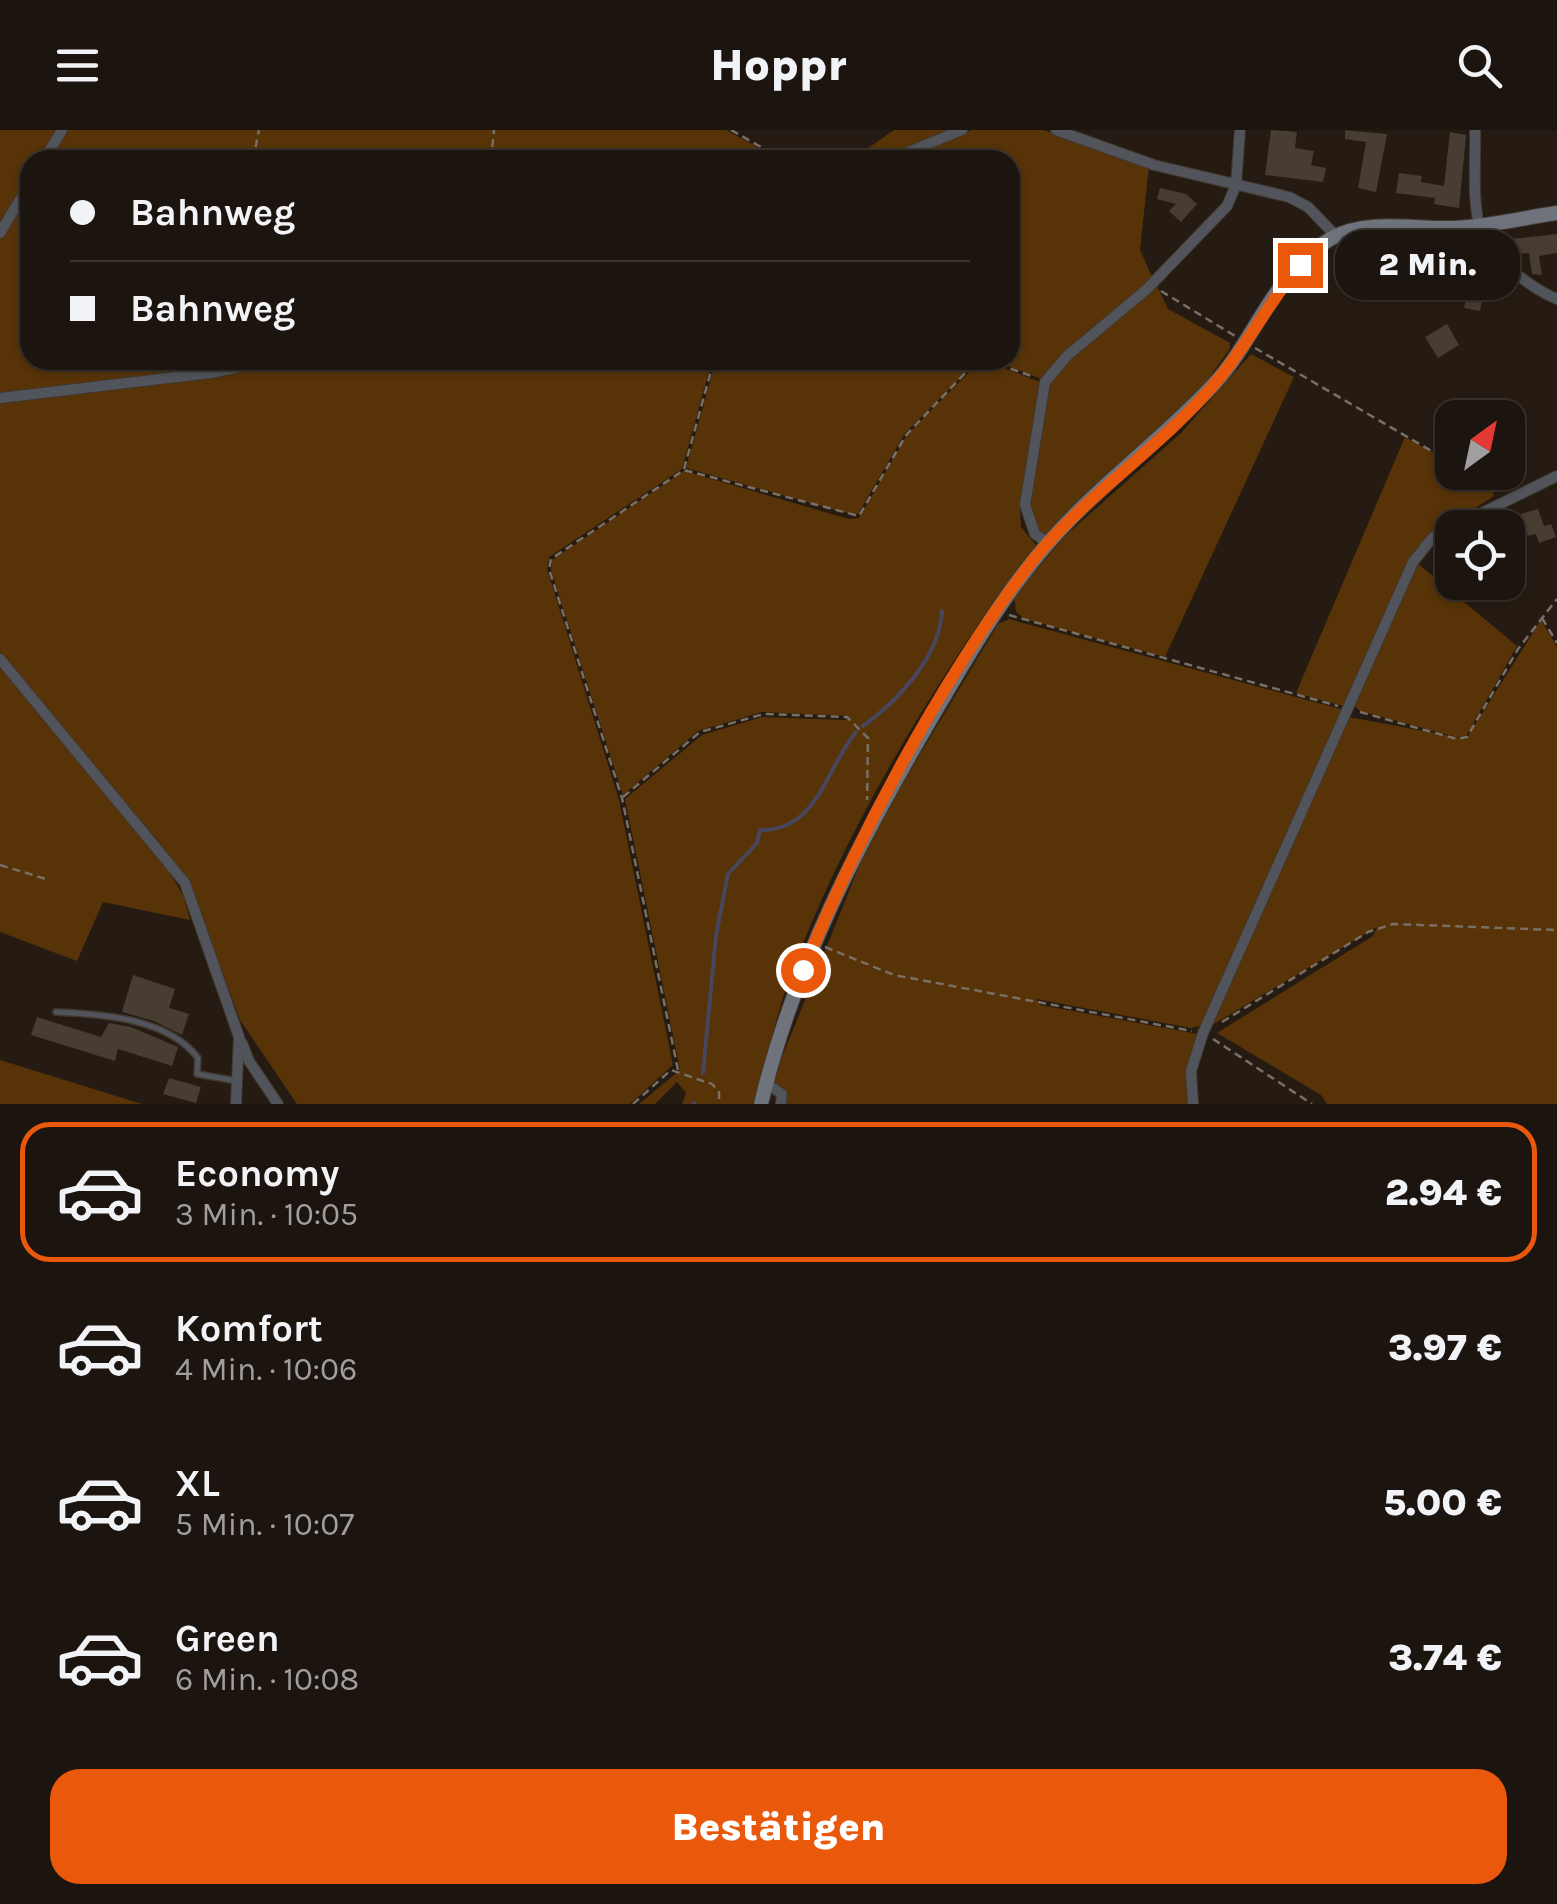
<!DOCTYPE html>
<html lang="de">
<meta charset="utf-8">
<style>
body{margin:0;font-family:Karla,sans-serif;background:#251d17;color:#f1f3f6;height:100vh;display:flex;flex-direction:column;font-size:38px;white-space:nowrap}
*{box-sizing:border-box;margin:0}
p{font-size:32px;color:#a09e9e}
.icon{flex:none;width:55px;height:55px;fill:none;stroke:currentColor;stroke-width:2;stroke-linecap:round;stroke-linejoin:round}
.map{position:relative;height:974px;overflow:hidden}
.side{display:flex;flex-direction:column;background:#1c140e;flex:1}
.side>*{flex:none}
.hud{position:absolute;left:20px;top:20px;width:1000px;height:220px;border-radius:30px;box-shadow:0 2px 8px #0004,0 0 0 2px #3a332e;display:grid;align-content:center;height:220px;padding:0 50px;background:#1c140e}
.needle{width:65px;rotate:33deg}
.fabs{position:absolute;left:1435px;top:270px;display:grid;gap:20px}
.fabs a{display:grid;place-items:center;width:90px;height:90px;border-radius:20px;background:#1c140e;box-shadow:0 2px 8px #0004,0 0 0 2px #3a332e;font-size:50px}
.end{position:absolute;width:45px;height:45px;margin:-22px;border:12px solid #ea580c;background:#fff;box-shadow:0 0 0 5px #fff}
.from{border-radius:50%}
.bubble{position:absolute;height:70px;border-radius:30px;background:#1c140e;box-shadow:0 2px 8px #0004,0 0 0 2px #3a332e;font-size:32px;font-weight:800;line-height:70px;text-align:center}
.hud b{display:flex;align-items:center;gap:35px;height:95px;font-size:38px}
.hud b+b{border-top:2px solid #3a332e}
.hud i{width:25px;height:25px;background:#f1f3f6}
ul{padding:18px 0 0;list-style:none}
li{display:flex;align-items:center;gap:30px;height:140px;margin:0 20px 15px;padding:0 30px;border:5px solid transparent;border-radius:30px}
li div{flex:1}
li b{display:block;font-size:38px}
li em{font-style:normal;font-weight:800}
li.on{border-color:#ea580c}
li>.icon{width:90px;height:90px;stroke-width:1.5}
.action{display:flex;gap:20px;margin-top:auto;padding:20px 50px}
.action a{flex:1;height:115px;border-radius:30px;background:#ea580c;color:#fff;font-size:40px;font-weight:800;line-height:115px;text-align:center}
header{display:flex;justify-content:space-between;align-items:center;height:130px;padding:0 50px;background:#1c140e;font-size:45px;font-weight:800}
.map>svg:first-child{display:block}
.green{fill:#573307}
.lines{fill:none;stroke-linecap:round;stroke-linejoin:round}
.stream{stroke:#48465c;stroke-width:4}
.building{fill:#483d33}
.service-casing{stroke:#41382f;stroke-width:8}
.minor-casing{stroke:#41382f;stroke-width:12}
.secondary-casing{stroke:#41382f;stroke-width:16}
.path{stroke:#786f67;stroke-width:2.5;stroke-dasharray:8 5;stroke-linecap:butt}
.service{stroke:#51545a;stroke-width:5}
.minor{stroke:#51545a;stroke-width:10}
.secondary{stroke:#6e737c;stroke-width:14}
.route{stroke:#ea580c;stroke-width:12}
</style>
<header><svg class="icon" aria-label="menu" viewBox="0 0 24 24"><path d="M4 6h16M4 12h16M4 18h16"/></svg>Hoppr<svg class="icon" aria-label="search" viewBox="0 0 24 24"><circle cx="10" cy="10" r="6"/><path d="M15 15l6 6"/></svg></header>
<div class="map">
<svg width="1557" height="974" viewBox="0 0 1557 974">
<rect width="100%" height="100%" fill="#251b12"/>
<g class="green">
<polygon points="0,0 726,0 781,30 30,30 30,230 712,230 682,339 549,427 547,439 619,670 673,935 630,974 297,974 240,890 192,759 157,710 0,522"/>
<polygon points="894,0 948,0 877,30 851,30"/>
<polygon points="971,0 1043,0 1149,36 1140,120 1153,149 1041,249 993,230 1010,230 1010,30 914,30 912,24"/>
<polygon points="1157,156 1168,179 1230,213 1230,218 1205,254 1047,405 1037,402 1029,379 1047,257 1056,243"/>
<polygon points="1251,224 1294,247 1165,527 1025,489 1016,482 1014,466 1065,406 1181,303"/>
<polygon points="716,230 976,230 977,232 905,303 858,384 850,384 686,338"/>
<path d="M986 231 1040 252 1020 380 1021 397 1036 415C941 539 842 703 789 850 775 890 765 933 753 974H682L686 963 677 952 655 974H639L680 940 625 669 702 605 762 587 845 590 849 586 762 582 698 601 623 665 551 440 552 430 684 341 849 389 859 388 907 305 973 238Z"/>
<polygon points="1405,307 1452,333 1452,342 1471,343 1491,353 1494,366 1422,412 1347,577 1296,563"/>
<polygon points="1416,432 1517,516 1466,606 1456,607 1360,581 1354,575"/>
<polygon points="1009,489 1344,580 1203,895 1191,898 1036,869 1040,875 1198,904 1188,934 1190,974 784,974 783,963 773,949 860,734 895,666 998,494"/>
<polygon points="1541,490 1557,517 1557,974 1327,974 1321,965 1217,903 1373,806 1377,797 1212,895 1349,587 1466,609"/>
<polygon points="0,538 167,738 184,767 190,790 103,772 77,831 0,802"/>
<polygon points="0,930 142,974 0,974"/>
</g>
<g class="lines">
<g class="stream">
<path d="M863 596C898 571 940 526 942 481"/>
<path d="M703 943 716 805 728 744 757 713 760 700C817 702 826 638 856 602"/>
<polyline points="693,974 694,973"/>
</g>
</g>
<g class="building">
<polygon points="1271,0 1297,2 1295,18 1314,21 1311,35 1326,38 1323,52 1265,45"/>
<polygon points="1345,0 1387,4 1376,62 1358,58 1366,12 1345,9"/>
<polygon points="1450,2 1466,5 1459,78 1434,74 1435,68 1396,63 1399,43 1422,46 1421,52 1444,56"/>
<polygon points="1160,58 1186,64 1197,74 1181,92 1169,81 1176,74 1157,69"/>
<polygon points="1557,104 1557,123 1539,126 1542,145 1532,144 1529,123 1514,124 1512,109"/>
<polygon points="1481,128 1490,131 1480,160 1484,161 1480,181 1464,178 1466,168 1432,162 1435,146 1472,154"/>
<polygon points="1447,194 1459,215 1438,228 1425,207"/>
<polygon points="1538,379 1544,396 1551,394 1556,407 1539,413 1536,404 1528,406 1521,384"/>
<polygon points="133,845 175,859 169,878 189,884 182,905 154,891 122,882"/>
<polygon points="37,887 101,907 109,893 131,897 178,917 172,936 118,919 115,931 31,905"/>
<polygon points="169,948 201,957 196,973 163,964"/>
</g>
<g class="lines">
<defs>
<path id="service" d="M56 882C101 884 168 888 198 928L197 944 237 951"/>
<g id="minor">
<polyline points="1056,0 1154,35 1289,67 1308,77 1336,106"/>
<path d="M1475 0C1476 29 1472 66 1479 94 1487 125 1530 158 1557 169"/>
<polyline points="44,30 62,0"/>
<polyline points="889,30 962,0"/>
<polyline points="0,103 30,53"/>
<polyline points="0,268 210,243 274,230"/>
<polyline points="1048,413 1035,404 1025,375 1045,252 1067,226 1147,159 1227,76 1236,55 1240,0"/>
<polyline points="0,529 185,753 239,907 236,974"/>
<polyline points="242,913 249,931 278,974"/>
<polyline points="766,953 782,964 781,974"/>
<polyline points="1193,974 1191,941 1203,903 1413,432 1433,407 1557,346"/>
</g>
<path id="secondary" d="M761 974C794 835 860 710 932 587 967 527 1003 464 1050 411 1100 354 1162 310 1214 254 1256 209 1275 140 1332 108 1367 89 1414 99 1452 98 1487 97 1522 88 1557 83"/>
</defs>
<use href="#service" class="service-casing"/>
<use href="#minor" class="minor-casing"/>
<use href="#secondary" class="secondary-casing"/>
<g class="path">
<polyline points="731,0 784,30"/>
<polyline points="253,30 259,0"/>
<polyline points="491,30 494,0"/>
<polyline points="1161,161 1235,206"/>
<polyline points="1255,218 1452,333"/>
<polyline points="986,230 1034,247"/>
<polyline points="684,339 714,230"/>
<polyline points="1469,342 1502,363"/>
<polyline points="1009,485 1338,576"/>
<polyline points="1542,488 1557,513"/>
<polyline points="1360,582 1457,609 1467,607 1518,519 1557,469"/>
<polyline points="623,667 700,602 764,584 847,587 868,608 867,670"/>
<polyline points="0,735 46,749"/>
<polyline points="825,817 894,845 1192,901"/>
<polyline points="1222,892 1368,802 1393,794 1557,800"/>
<polyline points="1213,909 1312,974"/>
<polyline points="678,940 622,668 549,439 551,429 684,340 859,386 906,305 971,237 985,230"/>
<polyline points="633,974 671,940 712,954 719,962 719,974"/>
</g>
<use href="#service" class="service"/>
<use href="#minor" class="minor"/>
<use href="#secondary" class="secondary"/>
</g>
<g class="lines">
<path class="route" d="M803 840C858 707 936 559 1023 443 1078 369 1157 322 1216 252 1246 217 1269 172 1300 135"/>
</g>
</svg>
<div class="fabs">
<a><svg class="needle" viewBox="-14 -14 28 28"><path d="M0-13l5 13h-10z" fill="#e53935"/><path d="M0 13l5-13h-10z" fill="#a09e9e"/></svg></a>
<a><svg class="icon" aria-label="locate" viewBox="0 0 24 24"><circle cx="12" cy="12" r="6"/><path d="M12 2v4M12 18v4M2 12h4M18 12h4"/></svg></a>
</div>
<i class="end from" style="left:803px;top:840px"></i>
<i class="end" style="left:1300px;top:135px"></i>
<div class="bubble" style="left:1335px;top:100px;width:185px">2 Min.</div>
<div class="hud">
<b><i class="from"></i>Bahnweg</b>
<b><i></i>Bahnweg</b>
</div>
</div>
<section class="side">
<ul>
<li class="on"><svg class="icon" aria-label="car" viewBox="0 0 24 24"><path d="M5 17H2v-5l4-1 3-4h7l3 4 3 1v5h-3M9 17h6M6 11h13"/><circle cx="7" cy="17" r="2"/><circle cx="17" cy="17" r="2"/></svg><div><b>Economy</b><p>3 Min. · 10:05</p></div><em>2.94 €</em></li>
<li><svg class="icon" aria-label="car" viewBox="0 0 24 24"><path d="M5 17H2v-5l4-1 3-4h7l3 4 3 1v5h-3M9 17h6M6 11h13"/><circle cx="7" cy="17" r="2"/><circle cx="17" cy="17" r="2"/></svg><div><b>Komfort</b><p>4 Min. · 10:06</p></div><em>3.97 €</em></li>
<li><svg class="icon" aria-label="car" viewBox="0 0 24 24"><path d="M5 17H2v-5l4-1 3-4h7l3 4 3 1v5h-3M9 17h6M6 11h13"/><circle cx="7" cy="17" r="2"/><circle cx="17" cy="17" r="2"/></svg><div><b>XL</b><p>5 Min. · 10:07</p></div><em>5.00 €</em></li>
<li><svg class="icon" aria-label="car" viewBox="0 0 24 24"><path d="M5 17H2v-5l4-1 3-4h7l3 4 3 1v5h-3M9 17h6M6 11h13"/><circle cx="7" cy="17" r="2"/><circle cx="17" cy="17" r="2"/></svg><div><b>Green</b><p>6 Min. · 10:08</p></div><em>3.74 €</em></li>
</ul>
<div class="action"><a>Bestätigen</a></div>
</section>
